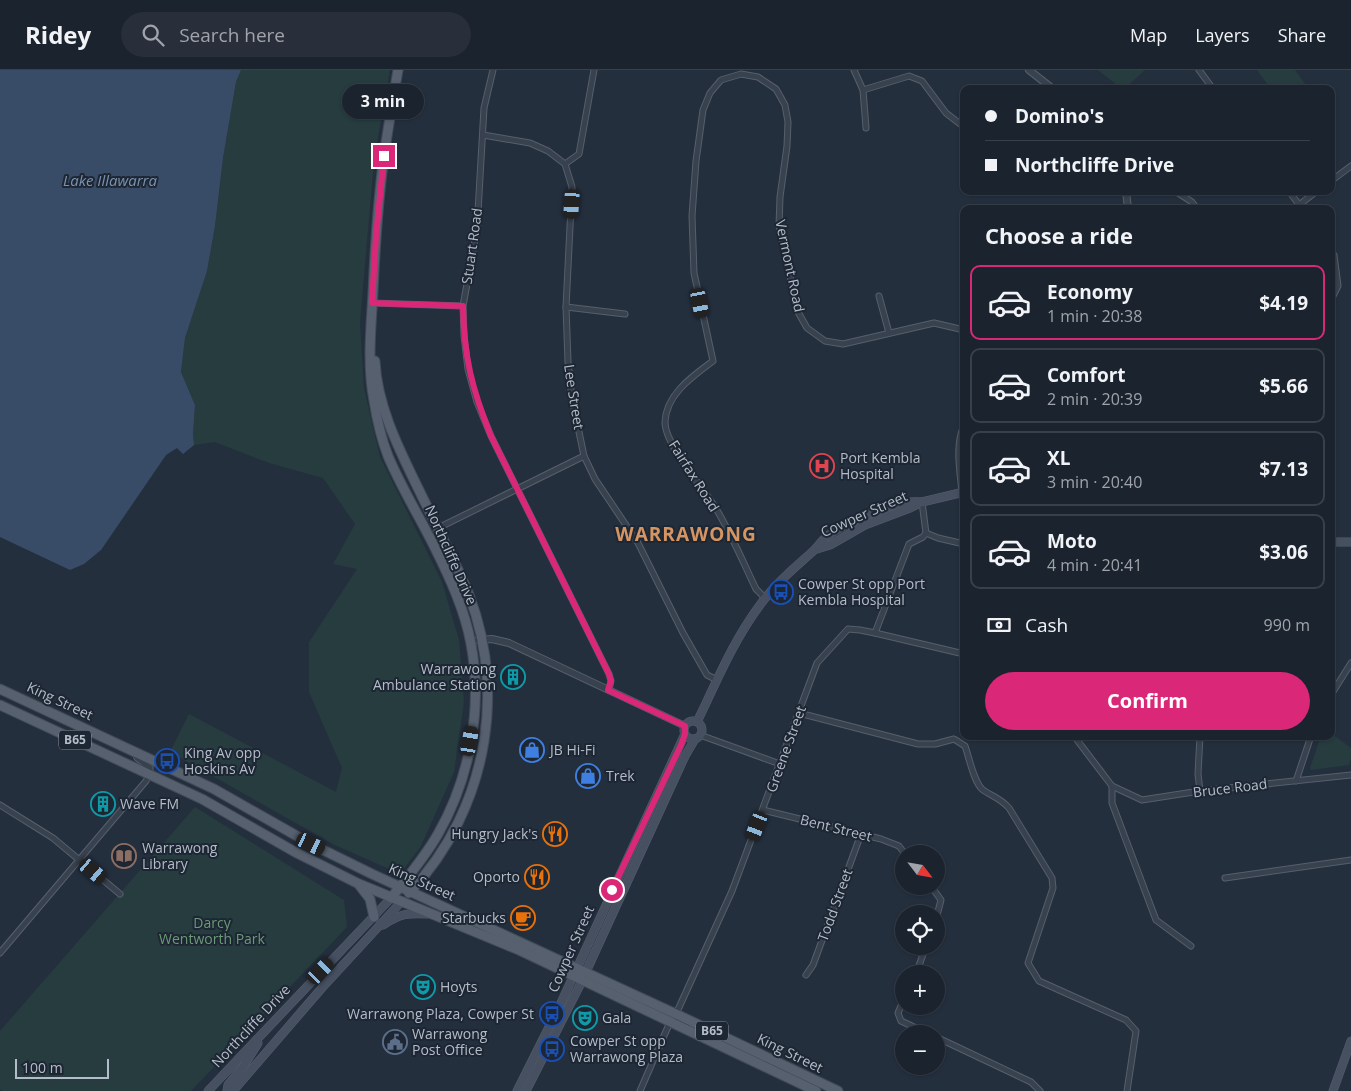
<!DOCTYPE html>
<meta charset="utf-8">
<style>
body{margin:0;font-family:"Open Sans",sans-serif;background:#282f3a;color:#f1f3f6;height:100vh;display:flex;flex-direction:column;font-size:19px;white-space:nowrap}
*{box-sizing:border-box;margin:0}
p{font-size:16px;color:#a0a4aa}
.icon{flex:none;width:28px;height:28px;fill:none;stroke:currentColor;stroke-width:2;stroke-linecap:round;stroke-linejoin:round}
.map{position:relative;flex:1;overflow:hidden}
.details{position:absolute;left:960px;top:135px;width:375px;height:535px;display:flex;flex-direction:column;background:#1b232e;border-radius:10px;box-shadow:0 1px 4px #0004,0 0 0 1px #39404a}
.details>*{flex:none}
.top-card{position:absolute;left:960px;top:15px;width:375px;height:110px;border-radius:10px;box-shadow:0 1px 4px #0004,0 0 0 1px #39404a;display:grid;align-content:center;height:110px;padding:0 25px;background:#1b232e}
.needle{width:32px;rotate:121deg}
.tools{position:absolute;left:895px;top:775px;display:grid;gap:10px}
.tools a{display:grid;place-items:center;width:50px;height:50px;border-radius:50%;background:#1b232e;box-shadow:0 1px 4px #0004,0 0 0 1px #39404a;font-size:25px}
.scale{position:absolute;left:15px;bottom:12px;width:94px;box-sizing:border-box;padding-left:5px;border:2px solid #b4bcc9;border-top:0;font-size:14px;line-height:18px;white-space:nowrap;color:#b4bcc9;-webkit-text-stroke:4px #1d2633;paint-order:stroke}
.end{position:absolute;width:22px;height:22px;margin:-11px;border:6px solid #db2777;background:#fff;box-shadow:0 0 0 2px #fff}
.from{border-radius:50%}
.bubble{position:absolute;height:35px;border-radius:18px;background:#1b232e;box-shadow:0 1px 4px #0004,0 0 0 1px #39404a;font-size:16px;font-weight:700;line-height:35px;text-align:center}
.car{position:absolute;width:15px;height:30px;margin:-15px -8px;border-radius:6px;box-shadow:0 0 4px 1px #0007;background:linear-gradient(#222 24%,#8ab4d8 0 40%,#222 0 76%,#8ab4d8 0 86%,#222 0)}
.top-card b{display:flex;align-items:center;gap:18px;height:48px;font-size:19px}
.top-card b+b{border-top:1px solid #39404a}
.top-card i{width:12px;height:12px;background:#f1f3f6}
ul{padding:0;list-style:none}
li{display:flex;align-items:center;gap:15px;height:75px;margin:0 10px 8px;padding:0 15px;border:2px solid #39404a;border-radius:10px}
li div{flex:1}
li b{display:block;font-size:19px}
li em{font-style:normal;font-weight:700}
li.selected{border-color:#db2777}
li>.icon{width:45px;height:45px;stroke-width:1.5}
h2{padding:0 25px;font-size:22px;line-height:60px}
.pay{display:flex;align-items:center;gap:12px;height:55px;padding:0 25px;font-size:19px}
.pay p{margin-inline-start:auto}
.button{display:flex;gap:10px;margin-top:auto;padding:10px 25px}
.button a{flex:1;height:58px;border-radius:30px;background:#db2777;color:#fff;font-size:20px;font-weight:700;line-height:58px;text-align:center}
header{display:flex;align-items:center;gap:30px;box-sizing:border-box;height:70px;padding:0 25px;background:#1b232e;border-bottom:1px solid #39404a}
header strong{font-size:24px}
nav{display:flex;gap:28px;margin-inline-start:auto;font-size:18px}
.search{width:350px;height:45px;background:#282f3a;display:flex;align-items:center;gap:12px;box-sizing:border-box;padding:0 18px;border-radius:28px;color:#a0a4aa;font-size:19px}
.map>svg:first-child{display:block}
.green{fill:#263c3f}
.water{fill:#394c67}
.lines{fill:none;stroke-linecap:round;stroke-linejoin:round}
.minor-casing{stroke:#565f6c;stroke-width:7}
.tertiary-casing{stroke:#565f6c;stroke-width:8}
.secondary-casing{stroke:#565f6c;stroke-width:9}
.primary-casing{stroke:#414a57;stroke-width:11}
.minor{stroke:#38414e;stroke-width:5}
.tertiary{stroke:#38414e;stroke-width:6}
.secondary{stroke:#465061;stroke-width:8}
.primary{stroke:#56606e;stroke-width:9}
.route{stroke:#db2777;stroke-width:6}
.labels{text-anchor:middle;stroke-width:4;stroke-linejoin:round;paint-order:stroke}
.shield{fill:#1d2633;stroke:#878f9c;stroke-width:1}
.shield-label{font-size:12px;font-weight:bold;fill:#b4bcc9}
.street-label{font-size:14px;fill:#b4bcc9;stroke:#1d2633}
.poi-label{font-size:14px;fill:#b4bcc9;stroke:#1d2633;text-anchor:start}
.park-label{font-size:14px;fill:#6b9a76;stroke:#1d2633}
.water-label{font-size:15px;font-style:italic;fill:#7c92b1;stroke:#1d2633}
.district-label{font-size:19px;font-weight:bold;letter-spacing:1px;fill:#d59563;stroke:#1d2633}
</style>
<header>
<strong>Ridey</strong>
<div class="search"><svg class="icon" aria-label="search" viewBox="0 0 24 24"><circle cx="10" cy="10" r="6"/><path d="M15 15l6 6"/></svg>Search here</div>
<nav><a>Map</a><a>Layers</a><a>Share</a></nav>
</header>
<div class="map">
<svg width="1351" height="1021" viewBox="0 0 1351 1021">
<rect width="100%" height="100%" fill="#242f3e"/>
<g class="green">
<polygon points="241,0 390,0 374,90 360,253 364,318 380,387 442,512 459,570 464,632 454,702 421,776 400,804 333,774 170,682 189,644 336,722 342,698 309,622 309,572 357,499 333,494 355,454 323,408 269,393 215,372 194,375 193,364 195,335 181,302 185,268 207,201 215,156 223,88 236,12"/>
<polygon points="1098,0 1145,0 1124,19 1122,19"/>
<polygon points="1257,0 1295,0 1309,19 1271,19"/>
<polygon points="1331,663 1351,678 1351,688 1349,695 1311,700 1310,698 1321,666 1331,666"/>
<polygon points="195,737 344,830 347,857 191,1021 2,1021 0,1019 0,961"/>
</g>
<polygon class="water" points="0,0 241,0 236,12 223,88 215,156 207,201 185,268 181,302 195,335 193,364 194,375 183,384 177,378 166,385 101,480 84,494 70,500 0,467"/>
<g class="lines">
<defs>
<g id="minor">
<polyline points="493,0 484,38 477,159 463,236 464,266 468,299 477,332 491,366 609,604 611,611 609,620"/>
<polyline points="854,0 863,20 866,58"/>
<polyline points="1199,0 1213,19"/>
<polyline points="863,20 909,6 922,11 946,43 964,57"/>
<polyline points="483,65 530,73 548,81 565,94 572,117 566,237 568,292 572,328 584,386 595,409 638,473 683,563 707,605 717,610"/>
<polyline points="565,94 579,84 594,0"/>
<polyline points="1331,111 1351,96"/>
<polyline points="1175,121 1192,132 1197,139"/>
<polyline points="1289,121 1302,139"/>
<polyline points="1299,135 1317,121"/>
<polyline points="963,160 964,161"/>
<polyline points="1331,181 1334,185 1338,216 1331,230"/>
<polyline points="879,226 889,263"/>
<polyline points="372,233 463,236"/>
<polyline points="566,237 625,244"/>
<path d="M962 423C960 400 955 376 964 355"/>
<polyline points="428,463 584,386"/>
<polyline points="926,463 938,468 964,474"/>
<path d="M765 528 756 519C743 492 731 463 715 437 702 416 665 375 665 352 666 324 693 306 713 291L694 203 692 146 696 91 703 40 710 23 721 10 741 4 758 7 776 19 785 35 788 52 787 76 780 127 779 156 798 242 807 258 825 271 843 274 934 253 964 260"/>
<polyline points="875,563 964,584"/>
<polyline points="1331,625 1351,593"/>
<path d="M799 643 918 674H935L954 669 965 676C969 687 974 713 983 720 993 727 999 727 1009 738L1052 808 1053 818 1028 893 1039 911 1126 950 1136 961 1127 1021"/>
<polyline points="700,665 780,694"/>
<polyline points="1074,666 1112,716 1112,733 1156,850 1191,876"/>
<polyline points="1200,666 1198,704 1200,721"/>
<polyline points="1296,711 1311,666"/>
<polyline points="1112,716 1142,730 1200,721 1351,705"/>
<polyline points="0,735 53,768 120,824"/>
<polyline points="763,740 881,769 899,776 905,784"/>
<polyline points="1225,808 1351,790"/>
<polyline points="931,816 941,830 936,849"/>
<polyline points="0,883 146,711 150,703 150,698 137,688 135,683"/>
<polyline points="916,904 926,876"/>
<polyline points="806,905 813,895 861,764"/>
<polyline points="904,929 898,943 901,951 929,964"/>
<polyline points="687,956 677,948 676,944 732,821 817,593 848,559 860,560 875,563 909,474 923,467 926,463 922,432"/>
<polyline points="936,967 1031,1012 1040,1021"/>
<polyline points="640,1021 670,952"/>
</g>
<g id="tertiary">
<polyline points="1029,0 1053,19"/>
<polyline points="1126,121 1128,139"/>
<polyline points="478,570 492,569 509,573 685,656"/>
</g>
<g id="secondary">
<polyline points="1331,472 1351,472"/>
<polyline points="817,479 830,475 865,455 910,438 922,432 964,422"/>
<circle cx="693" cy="660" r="9"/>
<path d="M697 652C716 613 733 571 760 535 774 515 793 499 811 483 816 479 819 474 824 469 834 459 851 453 863 447 882 438 901 430 922 432"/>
<path d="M383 855C401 843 408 843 428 844"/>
<polyline points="208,1021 391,828"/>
<polyline points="227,1021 228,1015 243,997 258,973"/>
<polyline points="233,1021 321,919 402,831"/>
<polyline points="517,1021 561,933 685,664"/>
<polyline points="526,1021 579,917 685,686 695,669"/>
<polyline points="1333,1021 1351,971"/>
</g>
<g id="primary">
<path d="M375 291C377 335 398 377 417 416 431 445 446 474 460 504 511 610 490 738 409 823"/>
<polyline points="0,619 214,719 311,774 372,804 676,944 838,1021"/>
<polyline points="0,635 202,729 295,782 357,813 519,880 816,1021"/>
<polyline points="360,816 370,829 374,847"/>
<path d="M391 828C408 807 425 787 438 764 470 708 483 638 471 574 465 540 449 506 434 476 419 446 401 417 388 386 381 368 377 350 374 331 367 295 371 258 373 222 375 177 378 131 384 86 388 58 393 29 398 0"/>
</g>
</defs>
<use href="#minor" class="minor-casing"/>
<use href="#tertiary" class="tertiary-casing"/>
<use href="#secondary" class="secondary-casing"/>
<use href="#primary" class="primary-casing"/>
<use href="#minor" class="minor"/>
<use href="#tertiary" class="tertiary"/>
<use href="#secondary" class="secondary"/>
<use href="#primary" class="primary"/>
</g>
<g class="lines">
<path class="route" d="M384 86 376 166 372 233 463 236C464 288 472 319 491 366L609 604 611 611 608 620 685 656V664L681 675 612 820"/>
</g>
<defs>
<symbol id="hospital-ring" viewBox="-11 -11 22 22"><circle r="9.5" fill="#1d2633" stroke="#e0444e" stroke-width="1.5"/><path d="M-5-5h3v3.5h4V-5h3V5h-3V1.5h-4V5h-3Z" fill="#e0444e"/></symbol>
<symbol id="bus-ring" viewBox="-11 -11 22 22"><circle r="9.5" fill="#1d2633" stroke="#1a4fb4" stroke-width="1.5"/><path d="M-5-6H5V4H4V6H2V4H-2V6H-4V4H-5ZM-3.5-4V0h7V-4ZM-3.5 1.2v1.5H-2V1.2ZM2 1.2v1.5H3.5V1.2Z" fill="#1a4fb4"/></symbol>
<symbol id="building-ring" viewBox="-11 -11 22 22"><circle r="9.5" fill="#1d2633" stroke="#0f9aa8" stroke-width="1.5"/><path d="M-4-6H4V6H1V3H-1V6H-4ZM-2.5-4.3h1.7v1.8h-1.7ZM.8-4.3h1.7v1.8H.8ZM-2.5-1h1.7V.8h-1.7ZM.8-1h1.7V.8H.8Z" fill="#0f9aa8"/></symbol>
<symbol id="shop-ring" viewBox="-11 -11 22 22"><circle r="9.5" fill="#1d2633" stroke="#3f7fe0" stroke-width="1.5"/><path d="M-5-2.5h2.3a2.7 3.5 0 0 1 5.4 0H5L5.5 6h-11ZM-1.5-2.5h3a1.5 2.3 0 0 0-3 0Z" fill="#3f7fe0"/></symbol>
<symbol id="restaurant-ring" viewBox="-11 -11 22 22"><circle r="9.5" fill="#1d2633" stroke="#e8710a" stroke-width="1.5"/><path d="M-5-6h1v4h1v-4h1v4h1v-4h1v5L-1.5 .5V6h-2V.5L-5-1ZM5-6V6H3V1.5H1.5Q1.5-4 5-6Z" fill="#e8710a"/></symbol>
<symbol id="library-ring" viewBox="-11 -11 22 22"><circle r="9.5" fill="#1d2633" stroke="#8d6e63" stroke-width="1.5"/><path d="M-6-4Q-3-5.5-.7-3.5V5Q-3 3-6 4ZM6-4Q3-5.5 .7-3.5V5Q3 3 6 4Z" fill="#8d6e63"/></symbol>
<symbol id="cafe-ring" viewBox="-11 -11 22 22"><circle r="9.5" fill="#1d2633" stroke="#e8710a" stroke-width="1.5"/><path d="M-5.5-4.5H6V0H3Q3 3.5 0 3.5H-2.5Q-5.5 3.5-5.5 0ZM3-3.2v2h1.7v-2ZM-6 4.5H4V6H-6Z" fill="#e8710a"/></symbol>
<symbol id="theatre-ring" viewBox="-11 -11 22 22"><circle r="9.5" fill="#1d2633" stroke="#0f9aa8" stroke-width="1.5"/><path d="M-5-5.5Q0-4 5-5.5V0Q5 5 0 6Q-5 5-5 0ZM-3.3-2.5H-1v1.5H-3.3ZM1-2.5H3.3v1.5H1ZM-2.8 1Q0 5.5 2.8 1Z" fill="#0f9aa8"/></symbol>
<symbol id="civic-ring" viewBox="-11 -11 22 22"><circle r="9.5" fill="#1d2633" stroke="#5c6f8a" stroke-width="1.5"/><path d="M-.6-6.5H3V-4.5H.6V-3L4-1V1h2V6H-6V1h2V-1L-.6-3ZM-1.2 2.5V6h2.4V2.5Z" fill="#5c6f8a"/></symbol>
</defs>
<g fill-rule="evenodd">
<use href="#hospital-ring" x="808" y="382" width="28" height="28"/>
<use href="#bus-ring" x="767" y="508" width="28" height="28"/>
<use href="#building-ring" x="499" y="593" width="28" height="28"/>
<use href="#shop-ring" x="518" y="666" width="28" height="28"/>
<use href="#bus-ring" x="153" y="677" width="28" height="28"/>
<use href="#shop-ring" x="574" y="692" width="28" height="28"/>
<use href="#building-ring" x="89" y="720" width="28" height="28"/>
<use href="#restaurant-ring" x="541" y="750" width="28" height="28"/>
<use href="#library-ring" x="110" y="772" width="28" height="28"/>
<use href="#restaurant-ring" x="523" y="793" width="28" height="28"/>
<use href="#cafe-ring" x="509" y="834" width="28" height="28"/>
<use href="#theatre-ring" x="409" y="903" width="28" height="28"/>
<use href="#bus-ring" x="538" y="930" width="28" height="28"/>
<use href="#theatre-ring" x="571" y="934" width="28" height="28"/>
<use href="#civic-ring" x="381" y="958" width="28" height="28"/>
<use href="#bus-ring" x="538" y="965" width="28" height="28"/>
</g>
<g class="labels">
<g class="shield">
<rect x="59" y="660.5" width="32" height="19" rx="4"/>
<rect x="696" y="951.5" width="32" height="19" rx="4"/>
</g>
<g class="shield-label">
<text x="75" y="674">B65</text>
<text x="712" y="965">B65</text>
</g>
<g class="street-label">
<text transform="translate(472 176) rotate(-82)" y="5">Stuart Road</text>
<text transform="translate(790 196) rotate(78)" y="5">Vermont Road</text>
<text transform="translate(574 327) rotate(81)" y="5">Lee Street</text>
<text transform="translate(694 406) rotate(58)" y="5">Fairfax Road</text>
<text transform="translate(864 444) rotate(-24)" y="5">Cowper Street</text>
<text transform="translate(451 485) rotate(66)" y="5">Northcliffe Drive</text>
<text transform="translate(60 631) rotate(25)" y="5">King Street</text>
<text transform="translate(786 679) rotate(-70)" y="5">Greene Street</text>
<text transform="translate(1230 718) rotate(-7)" y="5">Bruce Road</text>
<text transform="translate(836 758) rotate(14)" y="5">Bent Street</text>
<text transform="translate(422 812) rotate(24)" y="5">King Street</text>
<text transform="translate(835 835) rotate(-70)" y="5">Todd Street</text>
<text transform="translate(571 879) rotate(-66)" y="5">Cowper Street</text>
<text transform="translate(251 956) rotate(-47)" y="5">Northcliffe Drive</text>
<text transform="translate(790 983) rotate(26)" y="5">King Street</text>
</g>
<g class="poi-label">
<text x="840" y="393">Port Kembla<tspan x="840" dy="16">Hospital</tspan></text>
<text x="798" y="519">Cowper St opp Port<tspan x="798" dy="16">Kembla Hospital</tspan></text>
<text x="496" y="604" text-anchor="end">Warrawong<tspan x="496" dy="16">Ambulance Station</tspan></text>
<text x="550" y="685">JB Hi-Fi</text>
<text x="184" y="688">King Av opp<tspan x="184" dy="16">Hoskins Av</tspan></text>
<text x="606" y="711">Trek</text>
<text x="120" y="739">Wave FM</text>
<text x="538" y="769" text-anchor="end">Hungry Jack's</text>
<text x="142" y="783">Warrawong<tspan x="142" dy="16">Library</tspan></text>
<text x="520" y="812" text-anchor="end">Oporto</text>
<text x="506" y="853" text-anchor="end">Starbucks</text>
<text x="440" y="922">Hoyts</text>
<text x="534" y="949" text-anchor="end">Warrawong Plaza, Cowper St</text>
<text x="602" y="953">Gala</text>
<text x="412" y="969">Warrawong<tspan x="412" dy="16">Post Office</tspan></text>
<text x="570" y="976">Cowper St opp<tspan x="570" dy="16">Warrawong Plaza</tspan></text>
</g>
<g class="park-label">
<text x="212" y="858">Darcy<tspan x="212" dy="16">Wentworth Park</tspan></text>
</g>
<g class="water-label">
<text x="110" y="116">Lake Illawarra</text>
</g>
<g class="district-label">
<text x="686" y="471">WARRAWONG</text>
</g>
</g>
</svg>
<div class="tools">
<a><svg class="needle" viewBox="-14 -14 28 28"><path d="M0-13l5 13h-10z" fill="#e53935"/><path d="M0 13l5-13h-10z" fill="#a0a4aa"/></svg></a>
<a><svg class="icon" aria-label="locate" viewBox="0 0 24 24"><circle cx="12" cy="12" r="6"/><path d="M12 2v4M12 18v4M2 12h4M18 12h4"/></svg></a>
<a>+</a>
<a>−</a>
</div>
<div class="scale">100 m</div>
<i class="end from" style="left:612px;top:820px"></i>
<i class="end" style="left:384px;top:86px"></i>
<div class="bubble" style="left:342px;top:14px;width:82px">3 min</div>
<i class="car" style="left:572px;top:134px;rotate:184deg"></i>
<i class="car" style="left:700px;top:233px;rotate:169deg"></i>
<i class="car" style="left:470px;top:671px;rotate:10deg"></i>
<i class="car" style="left:757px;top:756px;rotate:201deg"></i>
<i class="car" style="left:311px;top:774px;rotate:116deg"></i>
<i class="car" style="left:93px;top:801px;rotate:130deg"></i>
<i class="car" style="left:321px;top:901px;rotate:44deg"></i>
<div class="top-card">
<b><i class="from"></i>Domino's</b>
<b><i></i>Northcliffe Drive</b>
</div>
<section class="details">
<h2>Choose a ride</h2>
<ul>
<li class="selected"><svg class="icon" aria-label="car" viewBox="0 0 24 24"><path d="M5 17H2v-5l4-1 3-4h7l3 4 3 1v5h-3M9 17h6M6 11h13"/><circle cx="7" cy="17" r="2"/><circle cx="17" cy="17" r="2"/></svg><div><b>Economy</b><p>1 min · 20:38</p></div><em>$4.19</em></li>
<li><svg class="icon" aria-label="car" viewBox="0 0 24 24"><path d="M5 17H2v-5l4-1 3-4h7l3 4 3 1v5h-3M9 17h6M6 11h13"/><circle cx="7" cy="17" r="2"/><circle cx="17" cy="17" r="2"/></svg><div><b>Comfort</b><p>2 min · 20:39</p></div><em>$5.66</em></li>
<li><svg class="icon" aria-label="car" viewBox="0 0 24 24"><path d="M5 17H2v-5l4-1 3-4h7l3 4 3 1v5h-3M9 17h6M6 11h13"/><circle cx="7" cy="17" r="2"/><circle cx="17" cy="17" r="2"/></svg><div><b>XL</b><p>3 min · 20:40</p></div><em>$7.13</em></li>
<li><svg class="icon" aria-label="car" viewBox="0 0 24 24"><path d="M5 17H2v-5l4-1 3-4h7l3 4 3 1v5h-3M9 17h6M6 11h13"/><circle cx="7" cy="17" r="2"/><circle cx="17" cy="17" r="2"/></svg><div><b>Moto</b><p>4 min · 20:41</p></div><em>$3.06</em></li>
</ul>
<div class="pay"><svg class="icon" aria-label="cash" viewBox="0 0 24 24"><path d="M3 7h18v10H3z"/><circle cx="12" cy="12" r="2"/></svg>Cash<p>990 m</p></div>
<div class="button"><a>Confirm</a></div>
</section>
</div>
